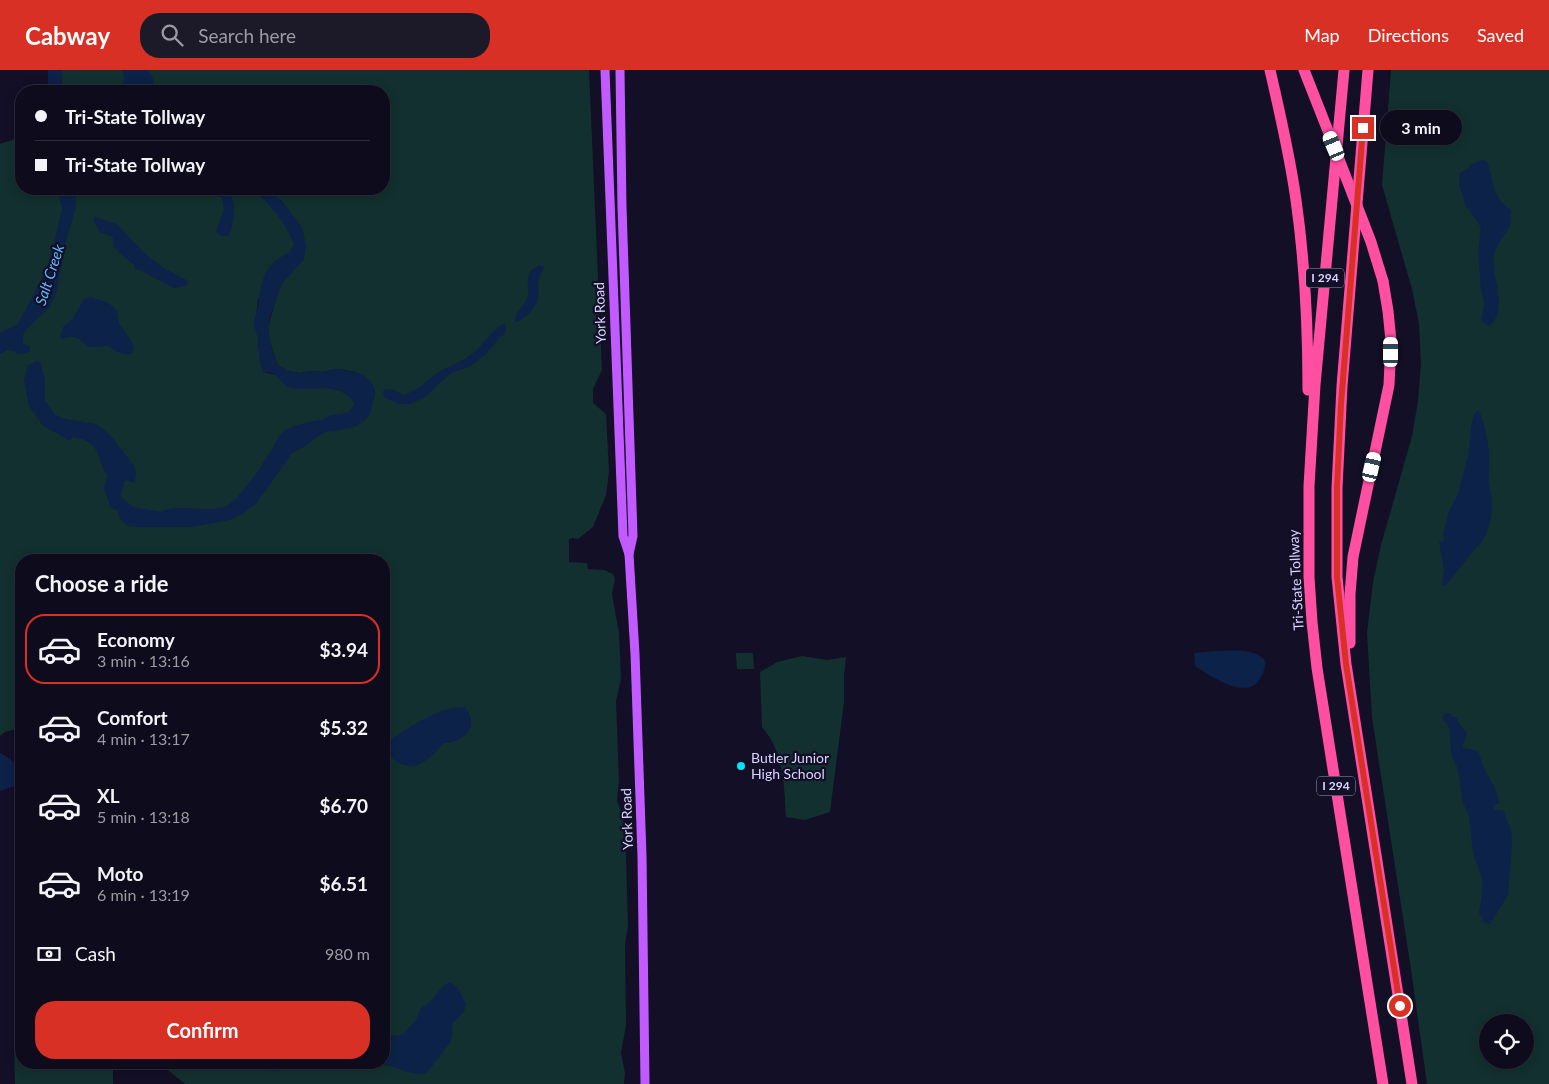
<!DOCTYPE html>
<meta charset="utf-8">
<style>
body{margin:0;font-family:Lato,sans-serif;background:#1c1929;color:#f1f3f6;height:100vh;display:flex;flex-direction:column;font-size:19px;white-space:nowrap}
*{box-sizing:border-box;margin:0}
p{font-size:16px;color:#9b9ba3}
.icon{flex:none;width:28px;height:28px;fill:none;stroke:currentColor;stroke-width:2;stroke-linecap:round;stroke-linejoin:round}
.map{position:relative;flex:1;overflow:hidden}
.drawer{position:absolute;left:15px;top:484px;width:375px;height:515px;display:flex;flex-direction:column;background:#0e0b1c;border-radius:20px;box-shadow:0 2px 12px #0003,0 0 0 1px #2e2b3b}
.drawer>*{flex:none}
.guide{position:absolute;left:15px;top:15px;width:375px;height:110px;border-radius:20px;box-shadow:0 2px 12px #0003,0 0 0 1px #2e2b3b;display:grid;align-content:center;height:110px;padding:0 20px;background:#0e0b1c}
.fabs{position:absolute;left:1479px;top:944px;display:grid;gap:10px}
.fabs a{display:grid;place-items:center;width:55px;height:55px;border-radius:50%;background:#0e0b1c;box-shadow:0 2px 12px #0003,0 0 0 1px #2e2b3b;font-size:25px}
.end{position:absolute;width:22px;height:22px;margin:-11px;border:6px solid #d93025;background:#fff;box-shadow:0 0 0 2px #fff}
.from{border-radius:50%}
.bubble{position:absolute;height:35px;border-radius:18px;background:#0e0b1c;box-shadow:0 2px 12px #0003,0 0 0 1px #2e2b3b;font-size:16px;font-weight:700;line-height:35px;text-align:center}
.car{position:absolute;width:15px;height:30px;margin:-15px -8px;border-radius:6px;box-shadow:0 0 4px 1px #0007;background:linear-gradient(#fff 24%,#345 0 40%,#fff 0 76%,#345 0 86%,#fff 0)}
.guide b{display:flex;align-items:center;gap:18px;height:48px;font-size:19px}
.guide b+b{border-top:1px solid #2e2b3b}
.guide i{width:12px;height:12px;background:#f1f3f6}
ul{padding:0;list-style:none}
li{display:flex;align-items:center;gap:15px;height:70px;margin:0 10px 8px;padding:0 10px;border:2px solid transparent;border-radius:20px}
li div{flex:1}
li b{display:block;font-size:19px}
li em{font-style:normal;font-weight:700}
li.current{border-color:#d93025}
li>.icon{width:45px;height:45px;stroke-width:1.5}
h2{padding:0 20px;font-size:22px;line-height:60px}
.pay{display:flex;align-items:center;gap:12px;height:55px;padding:0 20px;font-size:19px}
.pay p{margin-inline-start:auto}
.cta{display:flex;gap:10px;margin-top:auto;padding:10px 20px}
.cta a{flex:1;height:58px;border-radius:20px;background:#d93025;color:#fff;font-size:20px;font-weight:700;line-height:58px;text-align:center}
header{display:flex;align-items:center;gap:30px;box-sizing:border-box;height:70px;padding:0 25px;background:#d93025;color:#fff}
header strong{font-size:24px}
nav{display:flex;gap:28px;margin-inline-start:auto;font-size:18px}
.search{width:350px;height:45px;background:#1c1929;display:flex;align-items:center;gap:12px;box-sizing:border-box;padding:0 18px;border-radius:20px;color:#9b9ba3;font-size:19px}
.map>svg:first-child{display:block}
.green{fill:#12302f;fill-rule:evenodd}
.water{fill:#0c2248}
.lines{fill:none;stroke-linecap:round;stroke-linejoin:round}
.major{stroke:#c25bff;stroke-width:9}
.highway{stroke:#ff4fa3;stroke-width:11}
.highway-bridge{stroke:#ff4fa3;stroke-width:11}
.route{stroke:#d93025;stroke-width:6}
.poi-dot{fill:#00e5ff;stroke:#130f26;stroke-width:2}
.labels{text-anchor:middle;stroke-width:4.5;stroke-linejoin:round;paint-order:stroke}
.shield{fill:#130f26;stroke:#9e99be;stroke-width:1}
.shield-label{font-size:12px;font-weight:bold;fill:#d9d4ff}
.street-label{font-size:14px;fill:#d9d4ff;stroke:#130f26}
.poi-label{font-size:14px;fill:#d9d4ff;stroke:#130f26;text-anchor:start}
.water-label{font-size:15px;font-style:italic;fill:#62b6ff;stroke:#130f26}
</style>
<header>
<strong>Cabway</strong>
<div class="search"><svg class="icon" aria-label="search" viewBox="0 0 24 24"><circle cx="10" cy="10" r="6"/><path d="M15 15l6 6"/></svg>Search here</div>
<nav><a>Map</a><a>Directions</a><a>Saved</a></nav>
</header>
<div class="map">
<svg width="1549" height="1014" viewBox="0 0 1549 1014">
<rect width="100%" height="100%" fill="#130f26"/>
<g class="green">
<path d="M61 0H589L602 300 593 319V333L606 344 609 402 606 425 593 457 578 469 572 468 569 469V492L587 493 588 499 604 500 613 504 615 509 612 524 619 563 621 609 616 631 619 709 617 730 625 755 628 856 625 874 626 955 621 983 625 1003 624 1014H185L159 993 384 992V490H21V659L20 658 5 662 0 666V74L21 67V119H384V21H62ZM258 229 274 236 268 257 270 272 277 294 287 301 300 303 309 301 322 302 337 299 356 302 375 320 374 328 370 338 341 321 264 302 259 282 258 267 254 253 256 246Z"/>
<path d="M1391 0H1549V1014H1427L1411 899 1372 648 1367 562 1373 512 1381 475 1412 366 1418 331 1421 294 1419 254 1412 219 1382 115ZM1488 952H1525V990H1488Z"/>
<polygon points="736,583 753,583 754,599 737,599"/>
<path d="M802 586 827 590 846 587 844 605V632L830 742 805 750 786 747C784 716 784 682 762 657L760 602 777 592Z"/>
<polygon points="14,974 21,974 21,992 113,993 113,1014 15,1014"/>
</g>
<g class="water">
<polygon points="48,0 61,0 62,21 48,21"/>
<path d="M122 0H147C154 7 154 12 153 21H115C124 14 127 11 122 0Z"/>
<path d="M1482 90 1487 91 1488 94C1494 113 1492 127 1511 140 1510 146 1511 150 1510 155 1506 166 1495 174 1494 186 1491 209 1509 236 1490 256H1488L1481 251 1484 234 1481 219 1478 181 1481 158 1476 149 1465 135 1462 123 1459 116 1460 103 1469 98 1470 95Z"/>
<polygon points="57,119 75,119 76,137 66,171 57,220 50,237 27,259 23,265 23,273 30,277 30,282 17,284 15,281 7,280 0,284 0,263 18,254 46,201 56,165 62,138"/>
<path d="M190 119H225C239 129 234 151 229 166H220L216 161 224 141 222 128C213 123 205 126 196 125Z"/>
<path d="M251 119H267L282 131 300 154 303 161 306 176 304 189 282 214 270 247 268 257 270 272 277 294 287 301 300 303 309 301 322 302 337 299 356 302 365 306 371 312 375 320 370 344 364 351 356 356 341 360 326 362 321 364 307 375 292 383 256 434 242 444 229 450 192 457H139L128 456 120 449 117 440 112 439 109 436V431L107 429V426C100 416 108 413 107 404 101 398 102 393 99 386 94 373 85 369 73 367L69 370 43 356 29 336 24 310 28 295 38 290 41 295 45 310V331L55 344 61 348 96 354 107 362 115 370 117 374 135 397 136 405 134 413 127 410 124 412 121 426C135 443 143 437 161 442 176 433 204 443 224 437 240 431 263 393 273 378 275 374 277 369 280 365 290 353 313 353 326 348 332 345 326 346 333 345 338 344 343 344 348 342 352 340 353 337 354 333 342 311 311 321 291 318 282 316 279 306 272 303 269 302 267 302 264 302 257 291 260 279 258 267 257 262 253 257 254 252 254 250 256 247 256 245 262 218 259 195 289 183L294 174C284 151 271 133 251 119Z"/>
<polygon points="95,147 117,154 144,183 162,197 188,211 186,216 174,218 140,200 135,199 135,195 120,184 113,176 114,171 112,167 100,162 93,150"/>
<path d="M539 195 544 197C543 202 541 204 539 208 537 215 540 222 538 229 536 238 524 250 516 252L515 251C516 239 525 237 528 226 529 219 526 210 530 202 532 199 536 197 539 195Z"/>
<path d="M91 227 109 233 117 241 119 253 132 272 134 278 132 284C122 285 117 282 109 276L88 277C84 272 76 265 68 267 61 269 66 270 60 267L63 257 73 248 84 229Z"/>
<path d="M504 254 506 255 504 265 501 266 487 283 471 296 451 303 425 327 411 334H398L384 327 383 321 385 319 394 320 403 325C421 320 425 311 439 302 451 295 463 292 473 283 484 274 491 260 504 254Z"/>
<path d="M1478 340C1483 345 1488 372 1489 381 1490 391 1488 402 1489 412 1490 421 1493 430 1492 439 1491 453 1487 469 1476 478L1447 514 1443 516 1442 515 1444 499 1439 472 1443 471 1444 469 1443 465 1449 441 1458 424 1468 386 1472 352 1474 345Z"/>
<path d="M1216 581C1232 581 1256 577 1266 592 1264 597 1264 603 1261 607 1248 633 1211 606 1195 596L1194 583Z"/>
<path d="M463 637C468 639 468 641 470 646 476 662 458 673 443 673 436 682 428 691 417 695 400 700 378 683 394 667 415 654 438 638 463 637Z"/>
<path d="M1447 643H1450L1453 647 1457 648C1459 656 1464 657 1467 664L1462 676 1464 678 1478 681C1481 687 1482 694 1485 700 1490 711 1499 721 1499 734L1494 735V740H1502L1504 742 1511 760 1512 773 1508 825 1490 854 1485 853 1479 843 1482 823V807L1473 784 1469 746 1462 730 1459 706 1457 697 1451 684 1450 660 1447 654 1443 650V646Z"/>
<path d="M0 683C11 688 18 695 21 707L14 716 0 721Z"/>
<path d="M450 912 458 918 466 934 464 942 452 954C452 959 453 965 451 970 450 974 430 999 426 1003 411 1007 399 996 384 995 372 995 359 999 346 999 333 999 321 993 307 994 294 995 283 1003 269 1000L266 998 264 993 384 992V964L398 966 403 964 416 950 421 938 429 933 443 916Z"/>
</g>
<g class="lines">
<g class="major">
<polyline points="605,0 623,466 629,484 635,584 642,786 645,1014"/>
<polyline points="620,0 622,137 633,466 629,484"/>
</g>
<g class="highway">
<path d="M1270 0C1280 43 1290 86 1296 130 1305 193 1308 257 1308 320"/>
<polyline points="1304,0 1330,66"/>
<polyline points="1344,0 1315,315 1309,416 1309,507 1312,552 1317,598 1383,1014"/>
<polyline points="1368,0 1342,316 1337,418 1337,507 1346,594 1412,1014"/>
<polyline points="1350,573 1350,524 1353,487 1389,315 1391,271 1388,241 1383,211"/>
</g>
<polyline class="highway-bridge" points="1330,66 1371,172 1383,211"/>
</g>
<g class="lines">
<polyline class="route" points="1363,58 1341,334 1337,418 1337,507 1346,594 1400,936"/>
</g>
<circle class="poi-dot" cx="741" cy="696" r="5"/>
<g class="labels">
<g class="shield">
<rect x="1306" y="198.5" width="38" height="19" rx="4"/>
<rect x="1317" y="706.5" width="38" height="19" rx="4"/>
</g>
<g class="shield-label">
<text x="1325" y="212">I 294</text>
<text x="1336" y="720">I 294</text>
</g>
<g class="street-label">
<text transform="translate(600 243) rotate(-92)" y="5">York Road</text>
<text transform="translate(1296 510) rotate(-93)" y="5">Tri-State Tollway</text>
<text transform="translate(627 749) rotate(-92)" y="5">York Road</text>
</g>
<g class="poi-label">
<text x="751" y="693">Butler Junior<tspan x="751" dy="16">High School</tspan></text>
</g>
<g class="water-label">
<text transform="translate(50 205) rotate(-72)" y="5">Salt Creek</text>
</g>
</g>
</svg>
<div class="fabs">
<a><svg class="icon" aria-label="locate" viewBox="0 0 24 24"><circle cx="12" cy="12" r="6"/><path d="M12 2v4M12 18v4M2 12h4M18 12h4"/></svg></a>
</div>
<i class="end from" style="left:1400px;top:936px"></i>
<i class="end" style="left:1363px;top:58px"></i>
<div class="bubble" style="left:1380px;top:40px;width:82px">3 min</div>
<i class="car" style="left:1334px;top:76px;rotate:337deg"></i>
<i class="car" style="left:1391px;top:282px;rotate:0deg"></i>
<i class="car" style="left:1372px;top:397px;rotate:13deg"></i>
<div class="guide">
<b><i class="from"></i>Tri-State Tollway</b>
<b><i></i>Tri-State Tollway</b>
</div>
<section class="drawer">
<h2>Choose a ride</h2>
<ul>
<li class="current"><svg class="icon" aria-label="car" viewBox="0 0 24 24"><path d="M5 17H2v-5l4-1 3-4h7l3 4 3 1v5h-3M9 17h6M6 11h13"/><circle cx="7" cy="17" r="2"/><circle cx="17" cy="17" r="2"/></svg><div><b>Economy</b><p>3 min · 13:16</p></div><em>$3.94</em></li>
<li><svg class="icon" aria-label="car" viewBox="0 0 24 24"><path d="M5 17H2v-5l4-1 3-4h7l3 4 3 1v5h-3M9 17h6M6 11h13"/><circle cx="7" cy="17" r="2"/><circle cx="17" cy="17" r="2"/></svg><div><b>Comfort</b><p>4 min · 13:17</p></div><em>$5.32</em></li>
<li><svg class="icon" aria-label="car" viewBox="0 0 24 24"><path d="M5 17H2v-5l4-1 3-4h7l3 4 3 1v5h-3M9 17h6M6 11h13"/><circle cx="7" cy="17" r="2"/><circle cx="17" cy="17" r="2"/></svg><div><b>XL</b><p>5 min · 13:18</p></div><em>$6.70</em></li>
<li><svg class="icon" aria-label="car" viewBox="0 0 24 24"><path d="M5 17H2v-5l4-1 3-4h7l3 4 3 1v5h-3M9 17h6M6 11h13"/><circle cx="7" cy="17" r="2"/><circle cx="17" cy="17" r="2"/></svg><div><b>Moto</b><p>6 min · 13:19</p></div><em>$6.51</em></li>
</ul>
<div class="pay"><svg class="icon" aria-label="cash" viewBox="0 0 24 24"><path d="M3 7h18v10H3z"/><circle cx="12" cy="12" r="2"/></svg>Cash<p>980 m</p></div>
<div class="cta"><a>Confirm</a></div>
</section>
</div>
